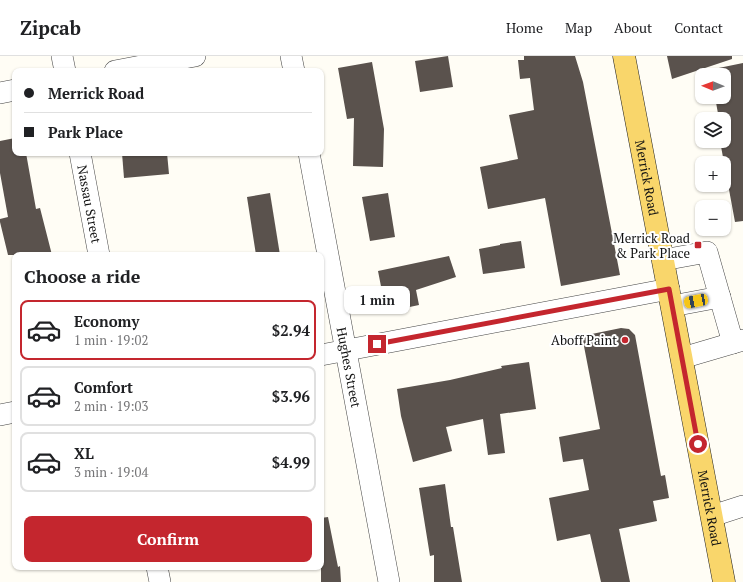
<!DOCTYPE html>
<meta charset="utf-8">
<style>
body{margin:0;font-family:"PT Serif",serif;background:#f6f6f6;color:#202124;height:100vh;display:flex;flex-direction:column;font-size:15px;white-space:nowrap}
*{box-sizing:border-box;margin:0}
p{font-size:13px;color:#757577}
.icon{flex:none;width:22px;height:22px;fill:none;stroke:currentColor;stroke-width:2;stroke-linecap:round;stroke-linejoin:round}
.map{position:relative;flex:1;overflow:hidden}
.sheet{position:absolute;left:12px;top:196px;width:312px;height:318px;display:flex;flex-direction:column;background:#fff;border-radius:8px;box-shadow:0 1px 3px #0004}
.sheet>*{flex:none}
.banner{position:absolute;left:12px;top:12px;width:312px;height:88px;border-radius:8px;box-shadow:0 1px 3px #0004;display:grid;align-content:center;height:88px;padding:0 12px;background:#fff}
.needle{width:26px;rotate:271deg}
.buttons{position:absolute;left:695px;top:12px;display:grid;gap:8px}
.buttons a{display:grid;place-items:center;width:36px;height:36px;border-radius:8px;background:#fff;box-shadow:0 1px 3px #0004;font-size:20px}
.end{position:absolute;width:18px;height:18px;margin:-9px;border:5px solid #c4262e;background:#fff;box-shadow:0 0 0 2px #fff}
.from{border-radius:50%}
.bubble{position:absolute;height:28px;border-radius:8px;background:#fff;box-shadow:0 1px 3px #0004;font-size:13px;font-weight:700;line-height:28px;text-align:center}
.car{position:absolute;width:12px;height:24px;margin:-12px -6px;border-radius:5px;box-shadow:0 0 3px 1px #0007;background:linear-gradient(#f5c518 24%,#345 0 40%,#f5c518 0 76%,#345 0 86%,#f5c518 0)}
.banner b{display:flex;align-items:center;gap:14px;height:38px;font-size:15px}
.banner b+b{border-top:1px solid #e0e0e0}
.banner i{width:10px;height:10px;background:#202124}
ul{padding:0;list-style:none}
li{display:flex;align-items:center;gap:12px;height:60px;margin:0 8px 6px;padding:0 4px;border:2px solid #e0e0e0;border-radius:8px}
li div{flex:1}
li b{display:block;font-size:15px}
li em{font-style:normal;font-weight:700}
li.selected{border-color:#c4262e}
li>.icon{width:36px;height:36px;stroke-width:1.5}
h2{padding:0 12px;font-size:18px;line-height:48px}
.cta{display:flex;gap:8px;margin-top:auto;padding:8px 12px}
.cta a{flex:1;height:46px;border-radius:8px;background:#c4262e;color:#fff;font-size:16px;font-weight:700;line-height:46px;text-align:center}
header{display:flex;align-items:center;gap:24px;box-sizing:border-box;height:56px;padding:0 20px;background:#fff;border-bottom:1px solid #e0e0e0}
header strong{font-size:19px}
nav{display:flex;gap:22px;margin-inline-start:auto;font-size:14px}
.map>svg:first-child{display:block}
.building{fill:#5a524d}
.lines{fill:none;stroke-linecap:round;stroke-linejoin:round}
.minor-casing{stroke:#444;stroke-width:22}
.major-casing{stroke:#222;stroke-width:23}
.minor{stroke:#fff;stroke-width:21}
.major{stroke:#f9d66b;stroke-width:22}
.route{stroke:#c4262e;stroke-width:5}
.poi-dot{fill:#c4262e;stroke:#fff;stroke-width:1.5}
.labels{text-anchor:middle;stroke-width:4;stroke-linejoin:round;paint-order:stroke}
.street-label{font-size:13px;fill:#111;stroke:#fff}
.poi-label{font-size:13px;fill:#111;stroke:#fff;text-anchor:end}
</style>
<header>
<strong>Zipcab</strong>
<nav><a>Home</a><a>Map</a><a>About</a><a>Contact</a></nav>
</header>
<div class="map">
<svg width="743" height="526" viewBox="0 0 743 526">
<rect width="100%" height="100%" fill="#fffdf5"/>
<g class="building">
<polygon points="448,0 453,31 420,36 415,5"/>
<polygon points="524,0 575,0 583,26 620,219 561,230 545,142 488,153 480,111 518,103 509,59 534,54 530,22 520,23 518,4 524,4"/>
<polygon points="667,0 732,0 732,3 672,23"/>
<polygon points="372,6 384,73 383,111 353,110 354,62 347,63 338,12"/>
<polygon points="743,7 743,165 735,166 720,85 724,85 724,63 719,63 715,41 724,41 724,19 710,19 709,14"/>
<polygon points="15,82 15,97 26,97 36,153 40,152 52,199 8,199 0,166 0,163 8,161 0,117 0,85"/>
<polygon points="122,97 167,97 169,118 124,122"/>
<polygon points="270,137 280,199 256,199 247,141"/>
<polygon points="388,137 395,181 370,185 362,141"/>
<polygon points="521,185 525,212 483,218 479,193 500,189 500,188"/>
<polygon points="449,200 456,221 416,234 419,249 386,256 378,215"/>
<polygon points="621,272 629,273 635,279 661,420 665,419 669,442 653,445 657,465 619,473 630,526 601,526 590,478 557,485 549,442 589,434 583,403 563,406 559,381 600,373 582,280"/>
<polygon points="529,306 536,353 500,358 505,397 488,399 483,363 446,371 452,395 413,406 401,360 397,333 450,324 502,312 501,310"/>
<polygon points="445,428 451,471 453,471 462,526 434,526 434,499 430,500 419,432"/>
<polygon points="328,461 338,511 340,510 341,526 321,526 321,462"/>
</g>
<g class="lines">
<defs>
<g id="minor">
<polyline points="62,0 65,15"/>
<polyline points="291,0 294,15"/>
<polyline points="115,15 195,0"/>
<polyline points="0,37 15,34"/>
<path id="s1" d="M80 97 99 199"/>
<path id="s2" d="M309 97 389 526"/>
<polyline points="663,204 707,196 733,287"/>
<polyline points="672,250 720,241"/>
<polyline points="321,299 669,233"/>
<polyline points="682,302 743,284"/>
<polyline points="0,359 15,356"/>
<polyline points="712,460 743,450"/>
<polyline points="157,511 160,526"/>
</g>
<g id="major">
<path id="s3" d="M624 0 724 526"/>
</g>
</defs>
<use href="#minor" class="minor-casing"/>
<use href="#major" class="major-casing"/>
<use href="#minor" class="minor"/>
<use href="#major" class="major"/>
</g>
<g class="lines">
<polyline class="route" points="377,288 669,233 698,388"/>
</g>
<g class="poi-dot">
<rect x="694" y="185" width="8" height="8" rx="2"/>
<circle cx="625" cy="284" r="4"/>
</g>
<g class="labels">
<g class="street-label">
<text dy="5" stroke="none"><textPath href="#s3" startOffset="124">Merrick Road</textPath></text>
<text dy="5" stroke="none"><textPath href="#s1" startOffset="52">Nassau Street</textPath></text>
<text dy="5" stroke="none"><textPath href="#s2" startOffset="218">Hughes Street</textPath></text>
<text dy="5" stroke="none"><textPath href="#s3" startOffset="460">Merrick Road</textPath></text>
</g>
<g class="poi-label">
<text x="690" y="187">Merrick Road<tspan x="690" dy="15">&amp; Park Place</tspan></text>
<text x="617" y="289">Aboff Paint</text>
</g>
</g>
</svg>
<div class="buttons">
<a><svg class="needle" viewBox="-14 -14 28 28"><path d="M0-13l5 13h-10z" fill="#e53935"/><path d="M0 13l5-13h-10z" fill="#757577"/></svg></a>
<a><svg class="icon" aria-label="layers" viewBox="0 0 24 24"><path d="M12 4l9 5-9 5-9-5zM3 14l9 5 9-5"/></svg></a>
<a>+</a>
<a>−</a>
</div>
<i class="end from" style="left:698px;top:388px"></i>
<i class="end" style="left:377px;top:288px"></i>
<div class="bubble" style="left:344px;top:230px;width:66px">1 min</div>
<i class="car" style="left:696px;top:245px;rotate:259deg"></i>
<div class="banner">
<b><i class="from"></i>Merrick Road</b>
<b><i></i>Park Place</b>
</div>
<section class="sheet">
<h2>Choose a ride</h2>
<ul>
<li class="selected"><svg class="icon" aria-label="car" viewBox="0 0 24 24"><path d="M5 17H2v-5l4-1 3-4h7l3 4 3 1v5h-3M9 17h6M6 11h13"/><circle cx="7" cy="17" r="2"/><circle cx="17" cy="17" r="2"/></svg><div><b>Economy</b><p>1 min · 19:02</p></div><em>$2.94</em></li>
<li><svg class="icon" aria-label="car" viewBox="0 0 24 24"><path d="M5 17H2v-5l4-1 3-4h7l3 4 3 1v5h-3M9 17h6M6 11h13"/><circle cx="7" cy="17" r="2"/><circle cx="17" cy="17" r="2"/></svg><div><b>Comfort</b><p>2 min · 19:03</p></div><em>$3.96</em></li>
<li><svg class="icon" aria-label="car" viewBox="0 0 24 24"><path d="M5 17H2v-5l4-1 3-4h7l3 4 3 1v5h-3M9 17h6M6 11h13"/><circle cx="7" cy="17" r="2"/><circle cx="17" cy="17" r="2"/></svg><div><b>XL</b><p>3 min · 19:04</p></div><em>$4.99</em></li>
</ul>
<div class="cta"><a>Confirm</a></div>
</section>
</div>
